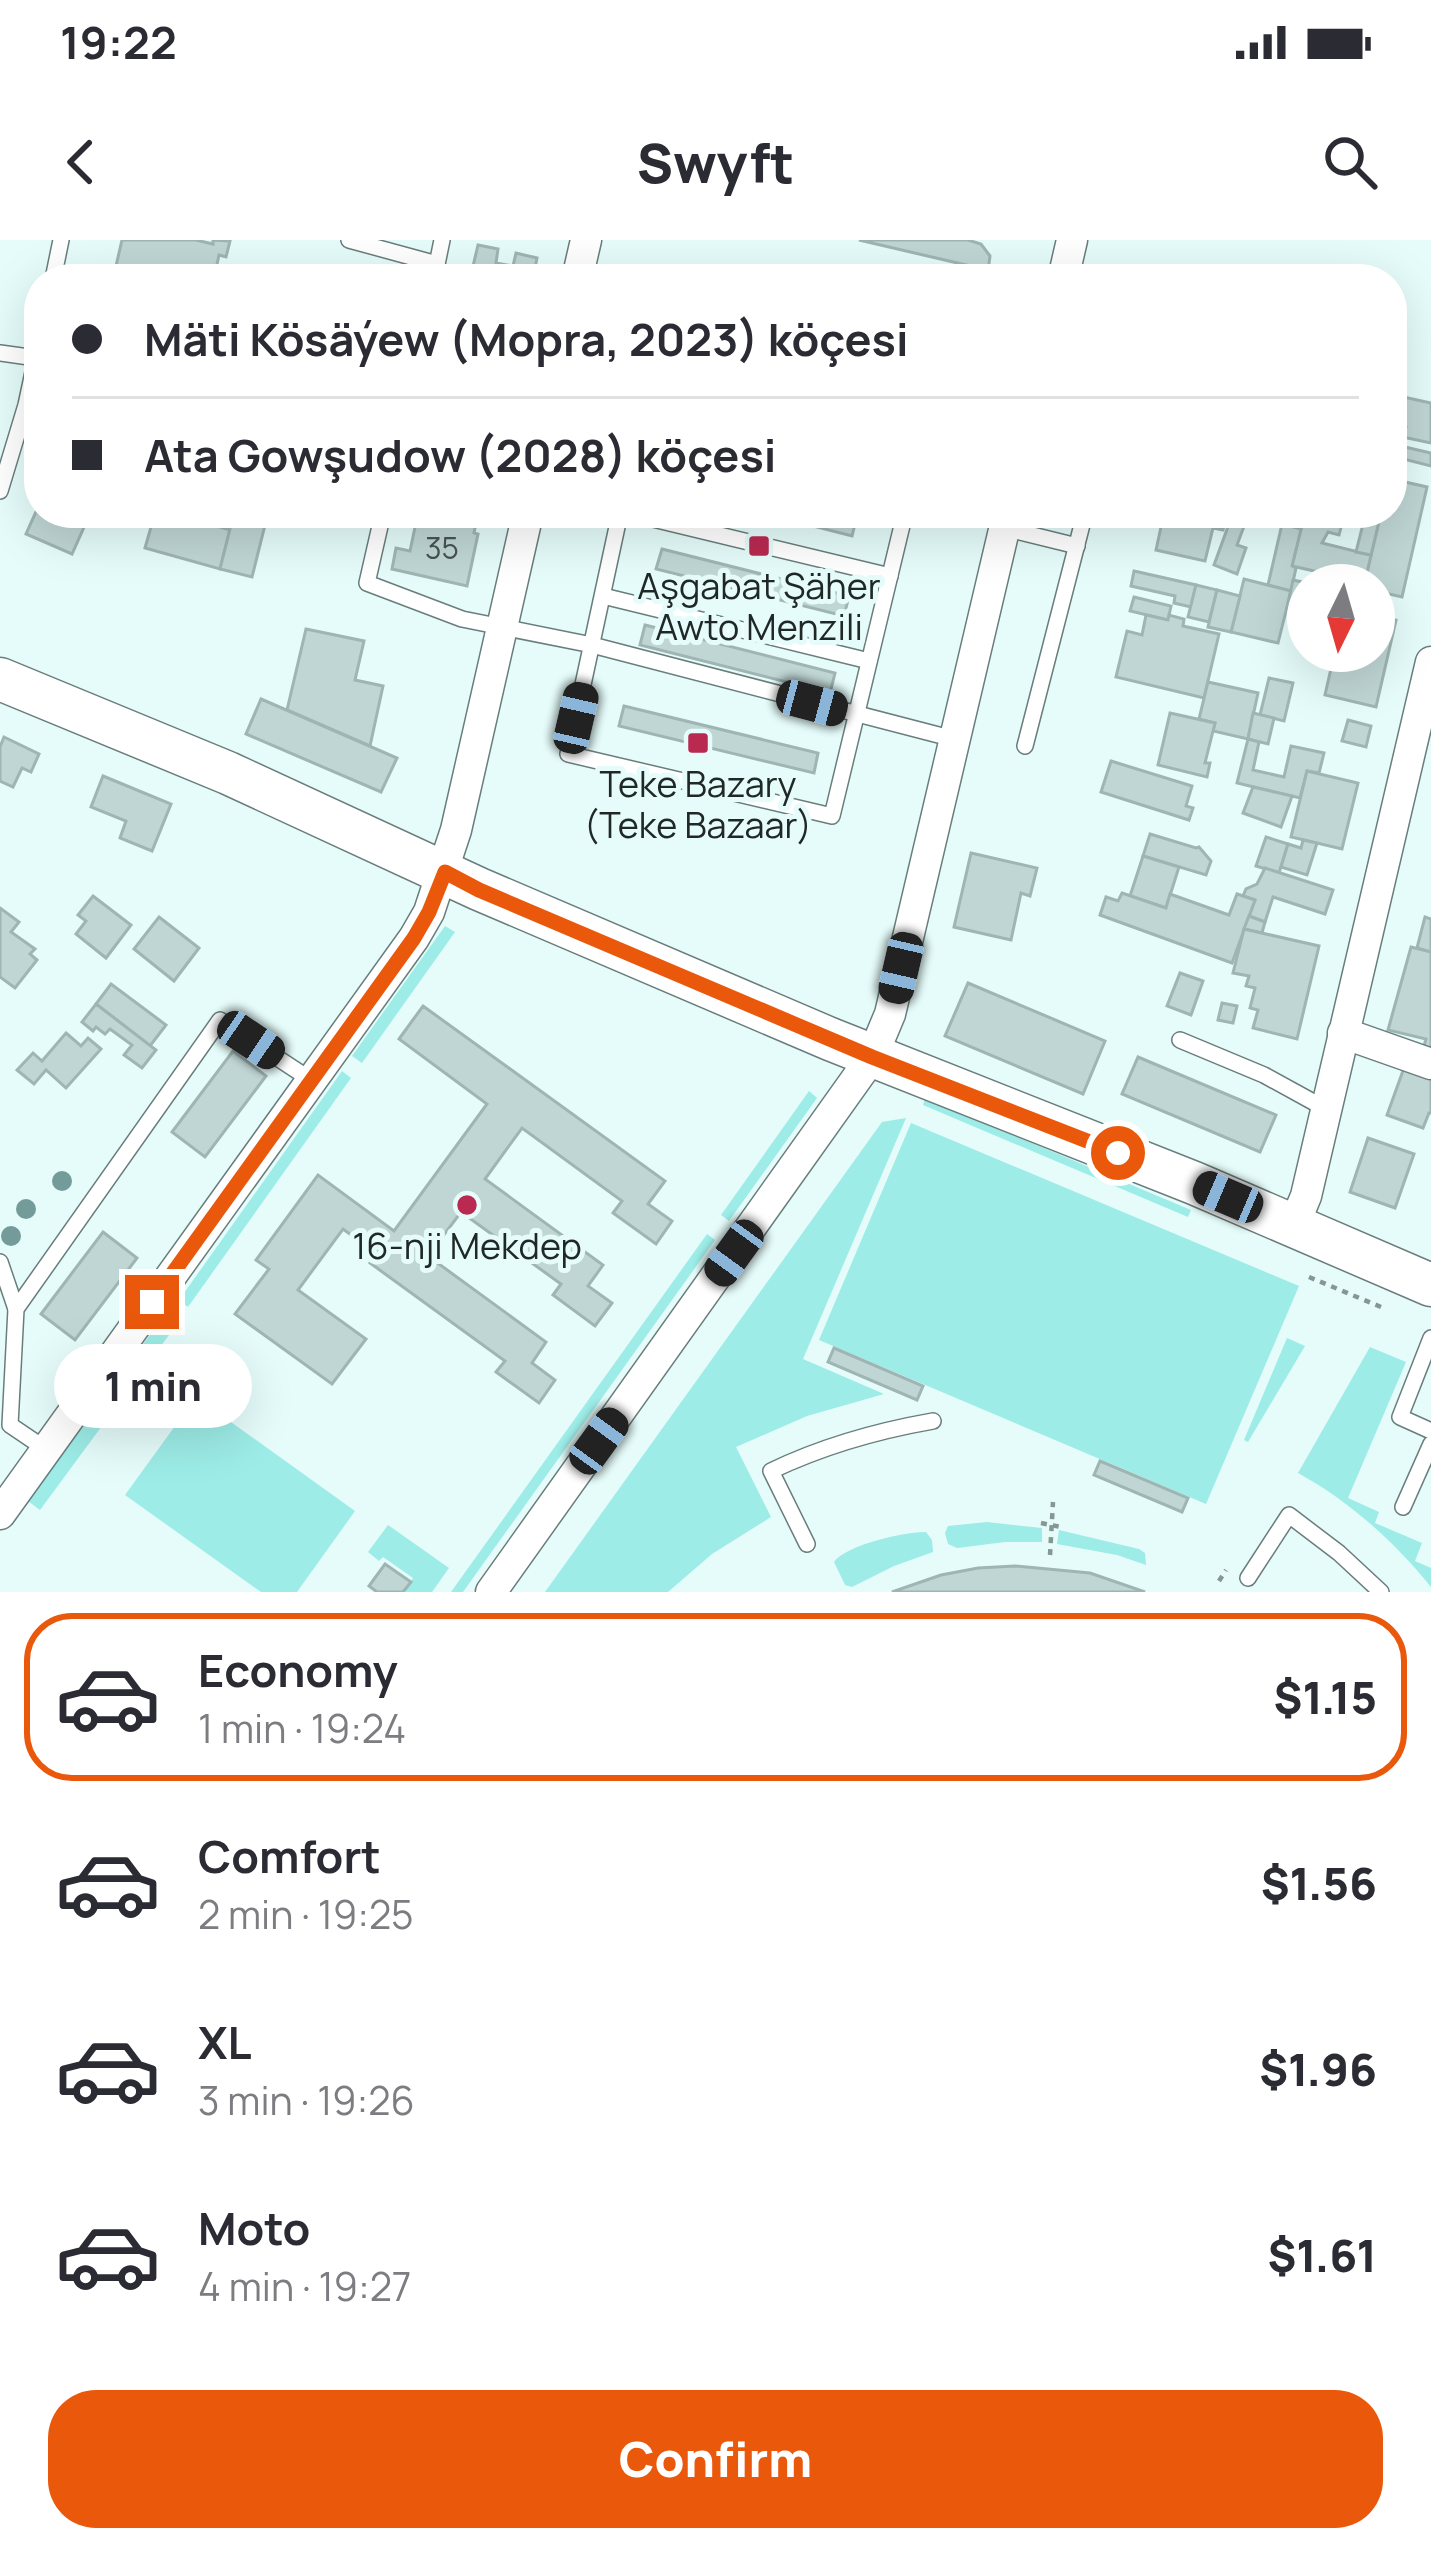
<!DOCTYPE html>
<meta charset="utf-8">
<style>
body{margin:0;font-family:Manrope,sans-serif;background:#f2f2f3;color:#2b2b33;height:100vh;display:flex;flex-direction:column;font-size:45px;white-space:nowrap}
*{box-sizing:border-box;margin:0}
p{font-size:39px;color:#7c7c81}
.icon{flex:none;width:66px;height:66px;fill:none;stroke:currentColor;stroke-width:2;stroke-linecap:round;stroke-linejoin:round}
.map{position:relative;height:1352px;overflow:hidden}
.details{display:flex;flex-direction:column;background:#fff;flex:1}
.details>*{flex:none}
.top-card{position:absolute;left:24px;top:24px;width:1383px;height:264px;border-radius:48px;box-shadow:0 12px 48px #0002;display:grid;align-content:center;height:264px;padding:0 48px;background:#fff}
.needle{width:78px;rotate:185deg}
.buttons{position:absolute;left:1287px;top:324px;display:grid;gap:24px}
.buttons a{display:grid;place-items:center;width:108px;height:108px;border-radius:50%;background:#fff;box-shadow:0 12px 48px #0002;font-size:60px}
.end{position:absolute;width:54px;height:54px;margin:-27px;border:15px solid #ea580c;background:#fff;box-shadow:0 0 0 6px #fff}
.from{border-radius:50%}
.bubble{position:absolute;height:84px;border-radius:42px;background:#fff;box-shadow:0 12px 48px #0002;font-size:39px;font-weight:800;line-height:84px;text-align:center}
.car{position:absolute;width:36px;height:72px;margin:-36px -18px;border-radius:15px;box-shadow:0 0 9px 3px #0007;background:linear-gradient(#222 24%,#8ab4d8 0 40%,#222 0 76%,#8ab4d8 0 86%,#222 0)}
.top-card b{display:flex;align-items:center;gap:42px;height:114px;font-size:45px}
.top-card b+b{border-top:3px solid #e1e1e2}
.top-card i{width:30px;height:30px;background:#2b2b33}
ul{padding:21px 0 0;list-style:none}
li{display:flex;align-items:center;gap:36px;height:168px;margin:0 24px 18px;padding:0 24px;border:6px solid transparent;border-radius:48px}
li div{flex:1}
li b{display:block;font-size:45px}
li em{font-style:normal;font-weight:800}
li.selected{border-color:#ea580c}
li>.icon{width:108px;height:108px;stroke-width:1.5}
.button{display:flex;gap:24px;margin-top:auto;padding:24px 48px}
.button a{flex:1;height:138px;border-radius:48px;background:#ea580c;color:#fff;font-size:48px;font-weight:800;line-height:138px;text-align:center}
.status{display:flex;justify-content:space-between;align-items:center;height:84px;padding:0 60px;background:#fff;direction:ltr}
.status svg{height:33px;fill:currentColor}
header{display:flex;justify-content:space-between;align-items:center;height:156px;padding:0 48px;background:#fff;font-size:54px;font-weight:800}
.map>svg:first-child{display:block}
.green{fill:#9dece7}
.building{fill:#bfd6d4;stroke:#9eb5b3;stroke-width:3}
.lines{fill:none;stroke-linecap:round;stroke-linejoin:round}
.lane-casing{stroke:#697e7c;stroke-width:18}
.street-casing{stroke:#697e7c;stroke-width:33}
.secondary-casing{stroke:#697e7c;stroke-width:45}
.path{stroke:#869695;stroke-width:4.5;stroke-dasharray:6 6;stroke-linecap:butt}
.lane{stroke:#fff;stroke-width:15}
.street{stroke:#fff;stroke-width:30}
.secondary{stroke:#fff;stroke-width:42}
.tree{fill:#729b99}
.route{stroke:#ea580c;stroke-width:15}
.poi-dot{fill:#b92950;stroke:#e5fcfa;stroke-width:4.5}
.labels{text-anchor:middle;stroke-width:10;stroke-linejoin:round;paint-order:stroke}
.number-label{font-size:30px;fill:#475352}
.poi-label{font-size:36px;fill:#1f2727;stroke:#e5fcfa}
</style>
<div class="status"><b>19:22</b><svg viewBox="0 0 49 12"><path d="M0 12V9h3v3zM5 12V6h3v6zM10 12V3h3v9zM15 12V0h3v12zM26 1h20v11H26zM47 4h2v5h-2z"/></svg></div>
<header><svg class="icon" aria-label="back" viewBox="0 0 24 24"><path d="M15 5l-7 7 7 7"/></svg>Swyft<svg class="icon" aria-label="search" viewBox="0 0 24 24"><circle cx="10" cy="10" r="6"/><path d="M15 15l6 6"/></svg></header>
<div class="map">
<svg width="1431" height="1352" viewBox="0 0 1431 1352">
<rect width="100%" height="100%" fill="#e5fcfa"/>
<g class="green">
<polygon points="445,686 455,692 362,823 352,816"/>
<polygon points="342,831 351,838 188,1067 179,1060"/>
<polygon points="809,851 817,858 729,981 721,975"/>
<polygon points="925,858 1191,970 1188,977 923,865"/>
<polygon points="906,878 803,1119 884,1154 807,1176 736,1207 771,1277 712,1314 668,1352 545,1352 882,882"/>
<polygon points="911,883 1299,1046 1206,1264 819,1100"/>
<polygon points="707,994 715,1000 463,1352 451,1352"/>
<polygon points="173,1068 183,1076 40,1270 28,1261 166,1073"/>
<polygon points="1287,1098 1305,1106 1248,1202 1244,1200"/>
<path d="M1370 1107 1406 1122 1348 1258 1379 1272 1375 1283 1422 1303 1415 1321 1431 1328V1347C1394 1301 1349 1261 1298 1233Z"/>
<polygon points="196,1157 355,1271 297,1352 261,1352 125,1255"/>
<polygon points="987,1282 1042,1288 1042,1302 1005,1302 957,1308 948,1304 945,1293 948,1286"/>
<polygon points="388,1285 449,1328 432,1352 404,1352 413,1338 383,1317 379,1321 368,1312"/>
<polygon points="1059,1290 1139,1309 1145,1313 1146,1325 1117,1315 1057,1304"/>
<path d="M926 1292 932 1300 933 1312 894 1326 852 1347 845 1345 834 1322C846 1305 903 1292 926 1292Z"/>
</g>
<g class="building">
<polygon points="122,0 196,0 213,4 213,0 230,1 226,17 219,15 214,39 113,39"/>
<polygon points="859,0 968,0 981,4 990,16 987,39 963,39 966,25"/>
<polygon points="478,5 498,9 496,23 513,26 516,13 537,18 533,39 470,39"/>
<polygon points="1399,156 1431,163 1431,203 1403,197 1406,187 1393,184"/>
<polygon points="1392,204 1431,213 1431,226 1392,216"/>
<polygon points="1392,239 1427,247 1402,357 1380,352 1381,349 1374,348 1374,345 1364,345 1381,273 1392,273"/>
<polygon points="39,265 39,273 58,273 85,285 72,314 26,294"/>
<polygon points="155,273 184,273 183,276 230,290 220,329 145,308"/>
<polygon points="234,273 268,273 252,337 220,329"/>
<polygon points="418,273 478,273 474,293 478,294 467,346 392,329 396,308 410,311"/>
<polygon points="762,273 845,273 857,276 852,296"/>
<polygon points="1164,273 1227,273 1223,290 1213,288 1205,321 1156,310"/>
<polygon points="1233,273 1249,273 1237,305 1246,308 1237,334 1214,325"/>
<polygon points="1305,273 1345,273 1339,295 1328,292 1322,303 1371,315 1366,337 1324,328 1323,333 1292,326"/>
<polygon points="1345,273 1381,273 1371,315 1356,312 1364,280 1344,276"/>
<polygon points="1282,284 1301,289 1292,326 1296,328 1291,351 1268,345"/>
<polygon points="662,309 849,356 844,376 656,329"/>
<polygon points="1134,331 1196,345 1191,367 1174,363 1175,356 1131,346"/>
<polygon points="1244,339 1291,351 1278,403 1231,392"/>
<polygon points="1293,340 1317,345 1308,345 1308,373 1287,368"/>
<polygon points="1196,345 1217,350 1209,382 1188,377"/>
<polygon points="1217,350 1240,356 1231,392 1208,387"/>
<polygon points="1134,357 1171,366 1168,380 1130,371"/>
<polygon points="1374,361 1382,363 1379,376 1396,380 1376,467 1325,455 1335,411 1374,411"/>
<polygon points="1146,375 1168,380 1169,375 1184,379 1183,386 1219,394 1204,458 1116,437 1127,391 1142,395"/>
<polygon points="645,385 835,433 830,453 640,405"/>
<polygon points="306,389 364,401 355,440 383,446 370,506 287,470"/>
<polygon points="1269,438 1293,443 1284,481 1260,475"/>
<polygon points="1208,442 1258,453 1248,499 1213,491 1215,483 1199,479"/>
<polygon points="261,459 397,518 381,552 246,494"/>
<polygon points="624,466 818,513 814,533 619,486"/>
<polygon points="1170,473 1215,483 1205,523 1210,523 1207,537 1158,525"/>
<polygon points="1253,473 1274,478 1268,504 1248,499"/>
<polygon points="1348,480 1371,486 1366,507 1342,501"/>
<polygon points="4,497 39,514 31,532 22,528 13,547 0,541 0,507"/>
<polygon points="1248,499 1259,502 1253,530 1284,537 1291,506 1324,513 1319,533 1307,531 1300,558 1237,543"/>
<polygon points="1111,521 1192,546 1186,566 1193,568 1189,580 1101,552"/>
<polygon points="1307,531 1358,543 1342,609 1291,597"/>
<polygon points="103,536 171,564 152,611 120,598 126,581 91,567"/>
<polygon points="1253,547 1292,556 1281,587 1243,573"/>
<polygon points="1150,594 1196,608 1199,607 1211,621 1206,635 1143,616"/>
<polygon points="1266,597 1288,604 1279,633 1256,626"/>
<polygon points="1303,600 1317,603 1307,635 1281,627 1288,604 1301,608"/>
<polygon points="971,613 1037,628 1030,656 1021,653 1011,700 954,687"/>
<polygon points="1143,616 1179,627 1166,668 1130,656"/>
<polygon points="1265,628 1333,650 1325,674 1273,657 1265,682 1249,676 1255,660 1243,656 1246,649 1257,644"/>
<polygon points="1122,653 1166,668 1170,654 1229,675 1237,654 1255,660 1232,723 1100,675 1106,657 1118,661"/>
<polygon points="93,656 131,685 106,718 76,694 86,681 78,675"/>
<polygon points="0,668 19,682 11,692 35,709 30,714 37,720 15,748 0,737"/>
<polygon points="1249,676 1265,682 1262,693 1244,689"/>
<polygon points="159,677 199,708 174,741 134,709"/>
<polygon points="1425,677 1431,679 1431,712 1417,708"/>
<polygon points="1244,689 1319,706 1297,799 1253,788 1258,770 1250,768 1255,748 1246,746 1249,736 1233,733"/>
<polygon points="1411,707 1431,712 1431,815 1422,813 1426,799 1388,790"/>
<polygon points="1180,733 1203,741 1191,775 1167,766"/>
<polygon points="968,743 1105,801 1083,854 945,796"/>
<polygon points="111,744 166,785 150,806 96,764"/>
<polygon points="1222,763 1237,766 1233,783 1218,780"/>
<polygon points="96,764 156,810 142,828 124,815 132,805 110,789 105,794 96,787 93,791 82,782"/>
<polygon points="423,766 665,941 648,964 672,981 656,1004 613,973 622,961 522,888 485,939 603,1025 588,1046 612,1063 595,1086 553,1055 561,1044 461,972 428,1016 546,1102 532,1123 555,1140 539,1163 496,1132 505,1121 370,1023 377,1014 343,989 298,1050 366,1099 332,1144 235,1074 269,1029 256,1020 318,935 394,991 487,864 399,799"/>
<polygon points="66,793 81,806 88,798 101,809 66,848 46,830 34,844 17,830 33,813 42,821"/>
<polygon points="233,811 266,836 205,917 172,892"/>
<polygon points="1138,817 1276,875 1260,912 1122,854"/>
<polygon points="1404,828 1431,838 1431,873 1429,873 1423,888 1387,875"/>
<polygon points="1368,898 1414,914 1395,968 1350,952"/>
<polygon points="103,992 137,1018 75,1100 41,1074"/>
<polygon points="834,1108 923,1146 917,1160 828,1122"/>
<polygon points="1100,1221 1188,1258 1182,1272 1094,1235"/>
<polygon points="385,1324 411,1342 403,1352 377,1352 369,1346"/>
<polygon points="1015,1326 1090,1333 1145,1352 892,1352 941,1335 978,1328"/>
</g>
<g class="lines">
<defs>
<g id="lane">
<polyline points="349,0 437,24"/>
<polyline points="53,39 61,0"/>
<polyline points="434,39 442,0"/>
<polyline points="0,113 36,118"/>
<polyline points="0,251 26,165 39,104"/>
<polyline points="383,273 367,343 462,379 592,405 954,499"/>
<polyline points="620,273 568,514 832,576 905,273"/>
<polyline points="628,273 890,336"/>
<polyline points="1004,288 1077,306"/>
<polyline points="603,356 869,421"/>
<polyline points="1025,506 1085,273"/>
<polyline points="1180,800 1264,835 1326,869"/>
<polyline points="0,1022 16,1069"/>
<polyline points="1431,1098 1400,1177 1431,1191"/>
<polyline points="47,1210 10,1185 16,1069 220,780 311,840"/>
<polyline points="1403,1267 1431,1204"/>
<path d="M807 1304 771 1231C823 1206 876 1191 933 1181"/>
<polyline points="1248,1338 1289,1275 1339,1313 1381,1352"/>
</g>
<g id="street">
<polyline points="577,39 586,0"/>
<polyline points="1063,39 1072,0"/>
<polyline points="1343,793 1431,824"/>
<polyline points="1294,985 1306,956 1431,422"/>
<polyline points="0,1274 414,698 429,672 456,590 528,273"/>
<polyline points="491,1352 872,817 890,774 1008,273"/>
</g>
<polyline id="secondary" points="0,439 228,533 479,649 830,799 1194,943 1431,1045"/>
</defs>
<use href="#lane" class="lane-casing"/>
<use href="#street" class="street-casing"/>
<use href="#secondary" class="secondary-casing"/>
<g class="path">
<polyline points="1309,1037 1381,1067"/>
<polyline points="1041,1283 1061,1287"/>
<polyline points="1050,1315 1053,1262"/>
<polyline points="1219,1341 1226,1330"/>
</g>
<use href="#lane" class="lane"/>
<use href="#street" class="street"/>
<use href="#secondary" class="secondary"/>
</g>
<g class="tree">
<circle cx="62" cy="941" r="10"/>
<circle cx="26" cy="969" r="10"/>
<circle cx="11" cy="996" r="10"/>
</g>
<g class="lines">
<polyline class="route" points="152,1062 414,698 429,672 445,632 479,650 872,817 1118,913"/>
</g>
<g class="poi-dot">
<rect x="747" y="294" width="24" height="24" rx="6"/>
<rect x="686" y="491" width="24" height="24" rx="6"/>
<circle cx="467" cy="965" r="12"/>
</g>
<g class="labels">
<g class="number-label">
<text x="442" y="319">35</text>
</g>
<g class="poi-label">
<text x="759" y="359">Aşgabat Şäher<tspan x="759" dy="41">Awto Menzili</tspan></text>
<text x="698" y="557">Teke Bazary<tspan x="698" dy="41">(Teke Bazaar)</tspan></text>
<text x="467" y="1019">16-nji Mekdep</text>
</g>
</g>
</svg>
<div class="buttons">
<a><svg class="needle" viewBox="-14 -14 28 28"><path d="M0-13l5 13h-10z" fill="#e53935"/><path d="M0 13l5-13h-10z" fill="#7c7c81"/></svg></a>
</div>
<i class="end from" style="left:1118px;top:913px"></i>
<i class="end" style="left:152px;top:1062px"></i>
<div class="bubble" style="left:54px;top:1104px;width:198px">1 min</div>
<i class="car" style="left:812px;top:463px;rotate:105deg"></i>
<i class="car" style="left:576px;top:478px;rotate:13deg"></i>
<i class="car" style="left:901px;top:728px;rotate:193deg"></i>
<i class="car" style="left:251px;top:800px;rotate:124deg"></i>
<i class="car" style="left:1228px;top:957px;rotate:293deg"></i>
<i class="car" style="left:734px;top:1013px;rotate:216deg"></i>
<i class="car" style="left:599px;top:1201px;rotate:36deg"></i>
<div class="top-card">
<b><i class="from"></i>Mäti Kösäýew (Mopra, 2023) köçesi</b>
<b><i></i>Ata Gowşudow (2028) köçesi</b>
</div>
</div>
<section class="details">
<ul>
<li class="selected"><svg class="icon" aria-label="car" viewBox="0 0 24 24"><path d="M5 17H2v-5l4-1 3-4h7l3 4 3 1v5h-3M9 17h6M6 11h13"/><circle cx="7" cy="17" r="2"/><circle cx="17" cy="17" r="2"/></svg><div><b>Economy</b><p>1 min · 19:24</p></div><em>$1.15</em></li>
<li><svg class="icon" aria-label="car" viewBox="0 0 24 24"><path d="M5 17H2v-5l4-1 3-4h7l3 4 3 1v5h-3M9 17h6M6 11h13"/><circle cx="7" cy="17" r="2"/><circle cx="17" cy="17" r="2"/></svg><div><b>Comfort</b><p>2 min · 19:25</p></div><em>$1.56</em></li>
<li><svg class="icon" aria-label="car" viewBox="0 0 24 24"><path d="M5 17H2v-5l4-1 3-4h7l3 4 3 1v5h-3M9 17h6M6 11h13"/><circle cx="7" cy="17" r="2"/><circle cx="17" cy="17" r="2"/></svg><div><b>XL</b><p>3 min · 19:26</p></div><em>$1.96</em></li>
<li><svg class="icon" aria-label="car" viewBox="0 0 24 24"><path d="M5 17H2v-5l4-1 3-4h7l3 4 3 1v5h-3M9 17h6M6 11h13"/><circle cx="7" cy="17" r="2"/><circle cx="17" cy="17" r="2"/></svg><div><b>Moto</b><p>4 min · 19:27</p></div><em>$1.61</em></li>
</ul>
<div class="button"><a>Confirm</a></div>
</section>
